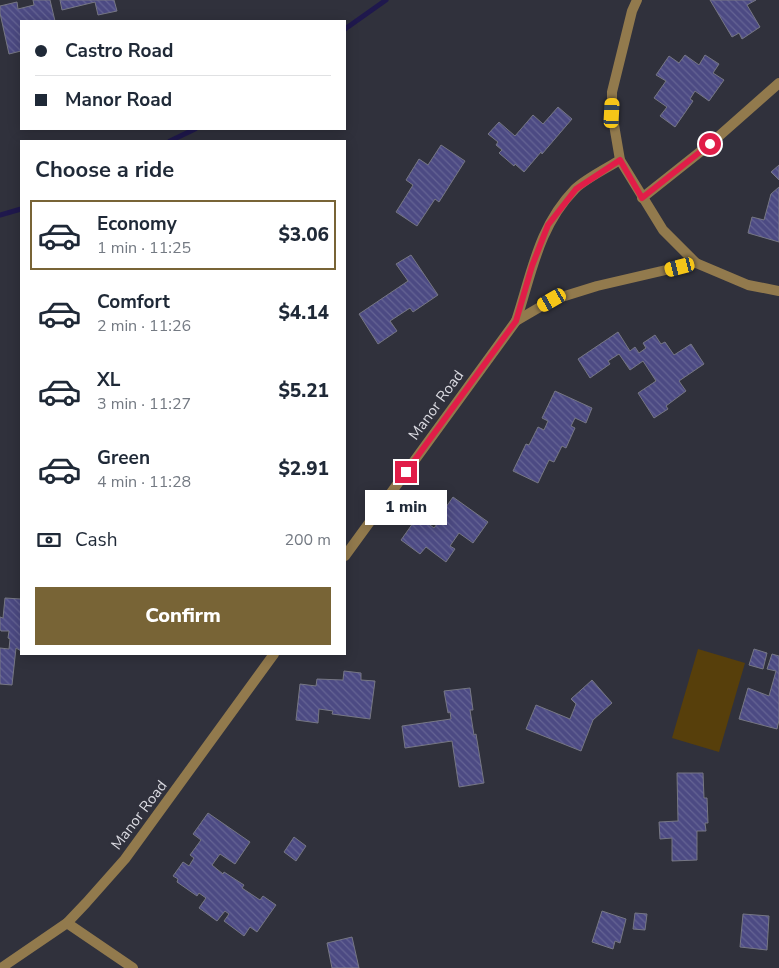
<!DOCTYPE html>
<meta charset="utf-8">
<style>
body{margin:0;font-family:"Nunito Sans",sans-serif;background:#f2f2f3;color:#1f2937;height:100vh;display:flex;flex-direction:column;font-size:19px;white-space:nowrap}
*{box-sizing:border-box;margin:0}
p{font-size:16px;color:#747a83}
.icon{flex:none;width:28px;height:28px;fill:none;stroke:currentColor;stroke-width:2;stroke-linecap:round;stroke-linejoin:round}
.map{position:relative;flex:1;overflow:hidden}
.drawer{position:absolute;left:20px;top:140px;width:326px;height:515px;display:flex;flex-direction:column;background:#fff;border-radius:0px;box-shadow:0 2px 12px #0003}
.drawer>*{flex:none}
.guide{position:absolute;left:20px;top:20px;width:326px;height:110px;border-radius:0px;box-shadow:0 2px 12px #0003;display:grid;align-content:center;height:110px;padding:0 15px;background:#fff}
.end{position:absolute;width:22px;height:22px;margin:-11px;border:6px solid #e11d48;background:#fff;box-shadow:0 0 0 2px #fff}
.from{border-radius:50%}
.bubble{position:absolute;height:35px;border-radius:0px;background:#fff;box-shadow:0 2px 12px #0003;font-size:16px;font-weight:800;line-height:35px;text-align:center}
.car{position:absolute;width:15px;height:30px;margin:-15px -8px;border-radius:6px;box-shadow:0 0 4px 1px #0007;background:linear-gradient(#f5c518 24%,#345 0 40%,#f5c518 0 76%,#345 0 86%,#f5c518 0)}
.guide b{display:flex;align-items:center;gap:18px;height:48px;font-size:19px}
.guide b+b{border-top:1px solid #e0e1e3}
.guide i{width:12px;height:12px;background:#1f2937}
ul{padding:0;list-style:none}
li{display:flex;align-items:center;gap:15px;height:70px;margin:0 10px 8px;padding:0 5px;border:2px solid transparent;border-radius:0px}
li div{flex:1}
li b{display:block;font-size:19px}
li em{font-style:normal;font-weight:800}
li.active{border-color:#786436}
li>.icon{width:45px;height:45px;stroke-width:1.5}
h2{padding:0 15px;font-size:22px;line-height:60px}
.pay{display:flex;align-items:center;gap:12px;height:55px;padding:0 15px;font-size:19px}
.pay p{margin-inline-start:auto}
.primary-button{display:flex;gap:10px;margin-top:auto;padding:10px 15px}
.primary-button a{flex:1;height:58px;border-radius:0px;background:#786436;color:#fff;font-size:20px;font-weight:800;line-height:58px;text-align:center}
.map>svg:first-child{display:block}
.pitch{fill:#573f0b}
.lines{fill:none;stroke-linecap:round;stroke-linejoin:round}
.stream{stroke:#1f184d;stroke-width:5}
.building{fill:url(#building-back-hatch);stroke:#767784}
.street{stroke:#927a4d;stroke-width:10}
.route{stroke:#e11d48;stroke-width:6}
.labels{text-anchor:middle;stroke-width:5;stroke-linejoin:round;paint-order:stroke}
.street-label{font-size:15px;fill:#d9d9e0;stroke:#30313c}
</style>
<div class="map">
<svg width="779" height="968" viewBox="0 0 779 968">
<defs>
<pattern id="building-back-hatch" width="6" height="6" patternUnits="userSpaceOnUse" patternTransform="scale(1.25)"><rect width="6" height="6" fill="#4c4a83"/><path d="M-1 5l2 2M0 0l6 6M5-1l2 2" fill="none" stroke="#656494"/></pattern>
</defs>
<rect width="100%" height="100%" fill="#30313c"/>
<polygon class="pitch" points="698,649 745,663 719,752 672,738"/>
<g class="lines">
<g class="stream">
<polyline points="345,29 386,0"/>
<polyline points="170,141 195,129"/>
<polyline points="0,215 21,209"/>
</g>
</g>
<g class="building">
<polygon points="33,0 50,0 55,21 21,21 21,51 9,54 0,13 0,6 17,2 18,9 34,5"/>
<polygon points="60,0 114,0 117,11 98,15 95,2 62,10"/>
<polygon points="710,0 756,0 747,5 760,27 742,39 739,33 732,37"/>
<polygon points="685,55 699,65 705,55 719,64 713,73 724,80 709,101 695,91 690,99 693,101 675,127 660,116 667,107 654,98 666,81 656,75 669,56 679,63"/>
<polygon points="558,107 572,119 542,154 541,152 524,172 515,164 514,166 499,153 502,150 496,145 498,142 488,134 499,122 515,136 533,115 543,124"/>
<polygon points="441,145 465,161 439,202 435,199 417,226 396,212 413,185 406,180 419,159 428,165"/>
<polygon points="779,165 779,180 771,172"/>
<polygon points="779,187 779,242 748,233 752,217 764,220 771,194"/>
<polygon points="411,255 438,295 413,312 410,308 390,321 397,331 378,344 359,314 408,281 396,264"/>
<polygon points="618,332 630,351 635,347 639,353 646,348 643,343 655,335 661,344 665,342 674,355 691,344 704,364 679,381 686,391 666,406 668,409 654,418 638,393 656,381 643,361 630,370 619,354 608,361 610,364 590,378 578,359"/>
<polygon points="555,391 592,408 586,423 575,418 571,426 575,428 566,448 562,446 554,462 549,460 538,483 513,471 526,444 529,445 538,427 544,430 548,421 542,418"/>
<polygon points="453,497 488,522 473,543 459,533 450,546 455,549 446,562 426,547 420,554 401,540 418,516 434,528 441,519 439,517"/>
<polygon points="5,598 21,599 21,651 16,648 12,685 0,684 0,648 9,649 10,639 8,638 9,631 1,631 0,629 0,617 3,618"/>
<polygon points="754,649 767,653 763,669 749,665"/>
<polygon points="772,654 779,656 779,720 777,729 739,719 748,688 769,696 776,671 767,669"/>
<polygon points="344,671 361,673 361,680 375,681 370,719 332,714 333,711 319,709 318,723 296,720 300,684 316,686 317,679 343,680"/>
<polygon points="592,680 612,703 593,720 581,751 526,729 536,705 570,719 576,704 571,699"/>
<polygon points="470,688 473,710 470,710 474,735 476,734 484,783 459,787 452,741 405,748 402,726 451,719 450,712 448,713 444,691"/>
<polygon points="677,773 703,773 704,798 707,798 708,823 705,823 706,831 697,831 697,860 672,861 672,838 660,839 659,822 678,821"/>
<polygon points="208,813 250,842 235,864 220,854 212,865 223,874 224,872 244,885 242,888 260,900 263,896 276,905 257,932 250,927 244,936 224,921 229,914 225,911 217,921 199,908 206,898 199,893 197,896 177,882 178,879 173,876 183,862 189,866 194,858 190,855 201,840 193,834"/>
<polygon points="294,837 306,846 296,861 284,852"/>
<polygon points="602,911 626,919 620,943 615,941 613,949 592,942"/>
<polygon points="635,913 647,914 645,930 633,929"/>
<polygon points="743,914 769,916 767,950 740,947"/>
<polygon points="352,937 359,968 332,968 327,943"/>
</g>
<g class="lines">
<g class="street">
<polyline points="637,0 632,11 612,92 612,113 620,160 663,230 696,263 748,285 779,291"/>
<polyline points="642,198 710,144 779,83"/>
<path d="M516 321C532 273 538 227 575 189 585 179 607 168 620 160"/>
<polyline points="345,556 516,321 552,300 597,286 696,263"/>
<polyline points="67,923 133,968"/>
<polyline points="1,968 67,923 86,903 125,859 274,654"/>
</g>
</g>
<g class="lines">
<polyline class="route" points="406,472 516,321 532,266 548,225 576,189 620,160 642,198 710,144"/>
</g>
<g class="labels">
<g class="street-label">
<text transform="translate(436 405) rotate(-54)" y="5">Manor Road</text>
<text transform="translate(139 815) rotate(-53)" y="5">Manor Road</text>
</g>
</g>
</svg>
<i class="end from" style="left:710px;top:144px"></i>
<i class="end" style="left:406px;top:472px"></i>
<div class="bubble" style="left:365px;top:490px;width:82px">1 min</div>
<i class="car" style="left:612px;top:113px;rotate:3deg"></i>
<i class="car" style="left:680px;top:267px;rotate:256deg"></i>
<i class="car" style="left:552px;top:300px;rotate:240deg"></i>
<div class="guide">
<b><i class="from"></i>Castro Road</b>
<b><i></i>Manor Road</b>
</div>
<section class="drawer">
<h2>Choose a ride</h2>
<ul>
<li class="active"><svg class="icon" aria-label="car" viewBox="0 0 24 24"><path d="M5 17H2v-5l4-1 3-4h7l3 4 3 1v5h-3M9 17h6M6 11h13"/><circle cx="7" cy="17" r="2"/><circle cx="17" cy="17" r="2"/></svg><div><b>Economy</b><p>1 min · 11:25</p></div><em>$3.06</em></li>
<li><svg class="icon" aria-label="car" viewBox="0 0 24 24"><path d="M5 17H2v-5l4-1 3-4h7l3 4 3 1v5h-3M9 17h6M6 11h13"/><circle cx="7" cy="17" r="2"/><circle cx="17" cy="17" r="2"/></svg><div><b>Comfort</b><p>2 min · 11:26</p></div><em>$4.14</em></li>
<li><svg class="icon" aria-label="car" viewBox="0 0 24 24"><path d="M5 17H2v-5l4-1 3-4h7l3 4 3 1v5h-3M9 17h6M6 11h13"/><circle cx="7" cy="17" r="2"/><circle cx="17" cy="17" r="2"/></svg><div><b>XL</b><p>3 min · 11:27</p></div><em>$5.21</em></li>
<li><svg class="icon" aria-label="car" viewBox="0 0 24 24"><path d="M5 17H2v-5l4-1 3-4h7l3 4 3 1v5h-3M9 17h6M6 11h13"/><circle cx="7" cy="17" r="2"/><circle cx="17" cy="17" r="2"/></svg><div><b>Green</b><p>4 min · 11:28</p></div><em>$2.91</em></li>
</ul>
<div class="pay"><svg class="icon" aria-label="cash" viewBox="0 0 24 24"><path d="M3 7h18v10H3z"/><circle cx="12" cy="12" r="2"/></svg>Cash<p>200 m</p></div>
<div class="primary-button"><a>Confirm</a></div>
</section>
</div>
